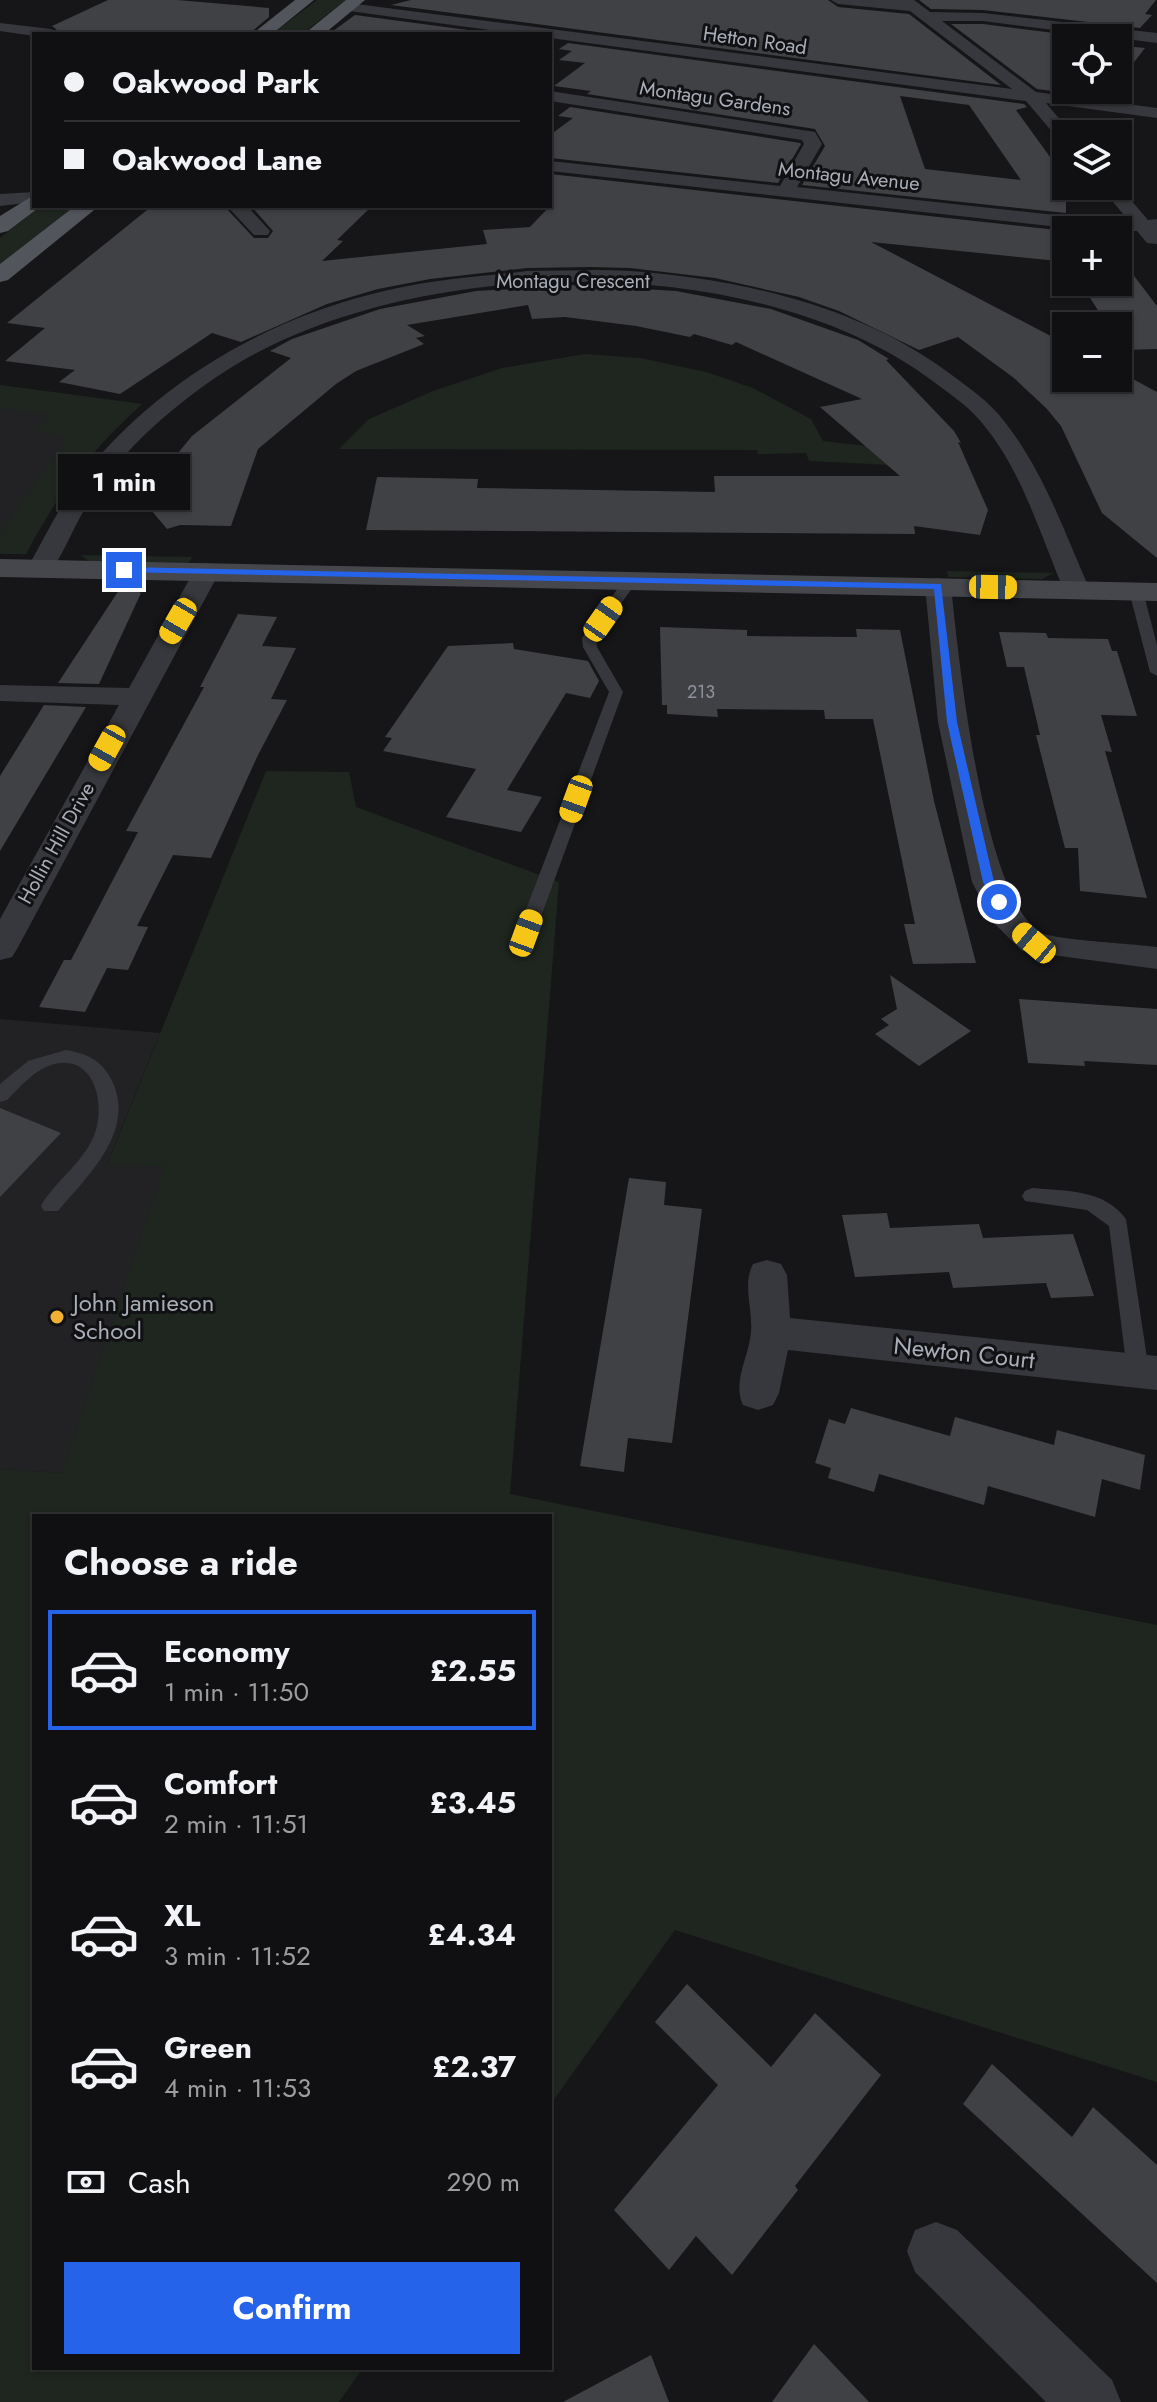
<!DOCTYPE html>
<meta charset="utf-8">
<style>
body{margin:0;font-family:Jost,sans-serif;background:#19191b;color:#f1f3f6;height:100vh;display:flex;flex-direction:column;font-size:30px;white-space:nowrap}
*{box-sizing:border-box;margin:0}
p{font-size:26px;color:#9c9d9f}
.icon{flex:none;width:44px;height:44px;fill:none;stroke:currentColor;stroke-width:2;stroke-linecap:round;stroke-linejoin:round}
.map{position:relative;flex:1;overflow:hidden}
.sheet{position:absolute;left:32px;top:1514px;width:520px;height:856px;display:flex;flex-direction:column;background:#101012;border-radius:0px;box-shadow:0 2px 6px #0004,0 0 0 2px #303032}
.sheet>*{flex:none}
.banner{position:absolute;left:32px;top:32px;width:520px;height:176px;border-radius:0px;box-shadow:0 2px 6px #0004,0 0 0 2px #303032;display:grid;align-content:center;height:176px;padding:0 32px;background:#101012}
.tools{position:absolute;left:1052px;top:24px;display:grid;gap:16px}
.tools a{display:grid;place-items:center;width:80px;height:80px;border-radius:0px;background:#101012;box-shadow:0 2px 6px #0004,0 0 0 2px #303032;font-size:40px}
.end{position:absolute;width:36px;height:36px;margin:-18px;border:10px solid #2563eb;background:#fff;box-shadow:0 0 0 4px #fff}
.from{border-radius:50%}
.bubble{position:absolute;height:56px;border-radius:0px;background:#101012;box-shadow:0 2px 6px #0004,0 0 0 2px #303032;font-size:26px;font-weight:700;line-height:56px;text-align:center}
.car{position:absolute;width:24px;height:48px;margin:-24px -12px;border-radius:10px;box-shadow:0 0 6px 2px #0007;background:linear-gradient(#f5c518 24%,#345 0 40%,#f5c518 0 76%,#345 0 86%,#f5c518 0)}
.banner b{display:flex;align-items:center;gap:28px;height:76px;font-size:30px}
.banner b+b{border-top:2px solid #303032}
.banner i{width:20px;height:20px;background:#f1f3f6}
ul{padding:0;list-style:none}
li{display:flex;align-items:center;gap:24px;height:120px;margin:0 16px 12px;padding:0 16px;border:4px solid transparent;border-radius:0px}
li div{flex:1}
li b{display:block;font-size:30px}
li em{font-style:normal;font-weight:700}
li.selected{border-color:#2563eb}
li>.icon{width:72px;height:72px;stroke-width:1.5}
h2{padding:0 32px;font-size:36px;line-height:96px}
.pay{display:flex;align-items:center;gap:20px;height:88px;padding:0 32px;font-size:30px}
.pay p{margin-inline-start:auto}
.action{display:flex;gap:16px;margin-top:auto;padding:16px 32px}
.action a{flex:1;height:92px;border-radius:0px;background:#2563eb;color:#fff;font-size:32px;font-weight:700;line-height:92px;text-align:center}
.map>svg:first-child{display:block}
.built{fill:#222225}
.green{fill:#1e261f}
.building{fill:#404145;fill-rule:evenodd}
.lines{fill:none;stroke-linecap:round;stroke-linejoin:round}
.lane{fill:#37383d;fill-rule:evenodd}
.street{fill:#37383d;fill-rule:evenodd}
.secondary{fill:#45474d;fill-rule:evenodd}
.primary{fill:#53555c;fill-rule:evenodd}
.route{fill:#2563eb}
.poi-dot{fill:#f2b134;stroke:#111113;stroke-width:3}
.labels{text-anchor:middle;stroke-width:6;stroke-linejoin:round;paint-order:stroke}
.far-number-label{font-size:18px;fill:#8e929b}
.far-street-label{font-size:20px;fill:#a8adb8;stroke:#111113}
.poi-label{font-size:24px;fill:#a8adb8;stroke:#111113;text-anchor:start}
.street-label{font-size:24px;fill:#a8adb8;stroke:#111113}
</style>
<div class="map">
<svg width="1157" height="2402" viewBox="0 0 1157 2402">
<rect width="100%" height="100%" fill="#161618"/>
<g class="built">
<polygon points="0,385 142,404 100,442 53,502 26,554 0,554"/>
<polygon points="0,1019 160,1033 107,1164 166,1165 62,1473 0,1469"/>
</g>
<g class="green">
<polygon points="317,0 346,0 302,34 272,34"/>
<polygon points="41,206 75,206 0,264 0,238"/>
<polygon points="585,354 640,358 706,372 753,388 811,419 823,441 884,448 891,465 809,461 806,453 758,454 757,450 339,449 369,419 433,391 502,368"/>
<path d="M0 385 142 404C89 453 60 490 26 554H0V534L67 437 37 431 49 415 0 408Z"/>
<polygon points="80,555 192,557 189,563 89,561"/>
<polygon points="947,571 1054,573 1042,579 948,577"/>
<polygon points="266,771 349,772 356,807 559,882 510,1494 1157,1625 1157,2082 675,1930 550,2105 550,1516 34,1516 34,2368 363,2368 339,2402 0,2402 0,1469 62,1473 165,1166 107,1165"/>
</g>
<g class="building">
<polygon points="108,0 177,0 269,8 269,17 249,34 62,34 52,26"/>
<polygon points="411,0 828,0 838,7 909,14 1001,85 391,5"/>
<polygon points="919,0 1156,0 1145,14 1152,15 1140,28 983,10 931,9"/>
<polygon points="355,15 498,34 329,34"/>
<polygon points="951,24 983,24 1094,38 1066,38 1066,90 1091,90 1075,94 1037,89"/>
<polygon points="1118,41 1127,42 1124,46 1145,48 1118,83"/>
<path d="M568 43 1024 104 1027 107 1016 110 1066 179V186H1071L1077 193 1066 197V213L802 185 825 146 815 129 587 94 591 91 554 86 585 63 559 60 572 51 559 49ZM900 96 969 105 1021 180 925 169Z"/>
<polygon points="570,107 800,143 801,144 778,183 550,158 550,135 573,118 558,116"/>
<polygon points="550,174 1066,231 1066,246 1064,243 1058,261 871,242 1066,344 1066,378 1118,378 1118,371 1157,392 1157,558 1102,513 1061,426 1046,408 1014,378 958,337 919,350 839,311 799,297 715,278 630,268 591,267 527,268 430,279 378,289 327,304 241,342 212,333 120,394 59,382 75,370 5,361 45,328 7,323 152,206 224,206 254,238 268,238 273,231 251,206 372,206 337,240 343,241 322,261 487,244 483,230 530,227 550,206"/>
<polygon points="1118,268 1128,268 1157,306 1157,349 1124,350 1118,341 1118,326 1108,326 1080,282 1118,282"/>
<polygon points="576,285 676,291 771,309 858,340 889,359 886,360 954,431 961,443 958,442 988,510 980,535 914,526 915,534 366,530 377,477 478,479 477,488 715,492 714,476 900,476 820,407 862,399 736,342 732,345 694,334 690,337 636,326 565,317 532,319 528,305 407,325 425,336 416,338 424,344 356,371 336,384 258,449 231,526 180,525 167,529 141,498 192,436 291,358 270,351 292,339 380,309 476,291"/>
<polygon points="123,584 141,593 99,684 58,683"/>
<polygon points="238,614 277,617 262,646 296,648 271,699 287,700 258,755 211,858 173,855 137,926 148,927 128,970 107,968 85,1012 39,1007 64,960 71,960 138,832 126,831 204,687 200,687"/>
<polygon points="660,627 747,630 747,636 857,637 856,629 900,630 934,801 976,963 913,964 904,924 915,924 873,719 825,719 824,710 717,709 718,717 667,714 667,705 662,705"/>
<polygon points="999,632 1046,633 1048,638 1108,639 1112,651 1117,651 1137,716 1101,715 1112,752 1105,751 1147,898 1080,891 1078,848 1065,848 1036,735 1040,735 1024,667 1007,667"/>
<polygon points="513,643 514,649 588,661 599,681 590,698 566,693 507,790 542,797 521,832 446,817 476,769 383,751 392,738 385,737 448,646"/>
<polygon points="44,705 86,707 0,851 0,776"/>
<polygon points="890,975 971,1031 919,1066 875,1034 889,1025 881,1019 897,1009"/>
<polygon points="1019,999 1157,1009 1157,1065 1084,1061 1085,1066 1028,1063"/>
<polygon points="0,1108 61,1133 0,1197"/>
<polygon points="629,1178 666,1182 664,1205 702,1209 672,1443 628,1438 624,1472 580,1466"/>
<polygon points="887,1213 890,1228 979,1224 983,1238 1073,1234 1094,1296 1051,1298 1046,1283 953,1288 949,1272 855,1277 842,1215"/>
<polygon points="851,1408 950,1436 955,1417 1054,1445 1057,1430 1145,1455 1140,1490 1102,1479 1095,1517 988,1486 984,1505 879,1474 874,1492 828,1478 831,1468 815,1463 829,1419 845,1424"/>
<polygon points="687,1984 771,2067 815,2013 881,2075 795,2186 798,2190 732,2275 696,2236 669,2270 614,2210 718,2085 655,2022"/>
<polygon points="992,2064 1072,2137 1093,2107 1157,2165 1157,2283 963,2104"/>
<polygon points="814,2344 869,2402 772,2402"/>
<polygon points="651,2355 669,2402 563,2402"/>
</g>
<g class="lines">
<g class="lane">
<polygon points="631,576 638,580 596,638 597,647 623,692 535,933 532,937 520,937 517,933 609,692 583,647 582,638 626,577"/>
<polygon points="1136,587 1143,591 1157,645 1157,676 1150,672 1129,591"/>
<path d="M66 1050C89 1054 103 1061 113 1083 135 1132 87 1177 58 1211H44L41 1206C56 1179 86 1162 96 1130 105 1099 92 1052 51 1065 33 1071 20 1087 7 1100L0 1102V1084L28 1061Z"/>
<path d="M1032 1188C1066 1191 1104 1189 1126 1219L1149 1371 1146 1377 1138 1380 1130 1377 1127 1371 1109 1226 1087 1210 1025 1201 1022 1196 1025 1191Z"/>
</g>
<g class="street">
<polygon points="831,0 914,0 930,12 983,13 1157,33 1157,43 983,21 942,21 1036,92 1157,108 1157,118 1046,103 1072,134 1066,134 1066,142 1060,141 1026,101 550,38 550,34 520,34 349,11 342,7 349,3 1012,89 910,11 838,4"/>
<polygon points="0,23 51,29 59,34 34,36 0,31"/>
<polygon points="550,91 815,132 822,144 797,187 1101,220 1128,220 1100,186 1118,185 1148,220 1157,219 1157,244 1147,243 1137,231 1086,230 550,171 550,161 780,186 804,144 802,140 550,101"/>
<polygon points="34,192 34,202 0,206 0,194"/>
<polygon points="227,206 247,206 270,231 268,235 254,235"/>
<path d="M527 271C561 271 596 269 630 271 741 279 860 306 949 373 969 388 989 401 1004 421 1043 470 1064 531 1089 588L1085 594H1067L1063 588C1038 529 1019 461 974 414 962 402 947 392 934 382 755 246 398 252 215 378 167 411 120 453 89 502 74 525 65 552 49 574H31L27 569C42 542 55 515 72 490 156 375 291 303 431 282 463 277 495 275 527 271Z"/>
<polygon points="207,563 216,566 220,571 17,949 12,957 0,960 0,919 119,705 0,701 0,685 129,688 194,571 198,566"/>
<path d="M938 578 947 580 951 586C958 653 983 903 1042 933 1057 940 1135 944 1157 947V969L1022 951 993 922 972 882 938 722 925 586 929 580Z"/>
<path d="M767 1260 781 1264 787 1275 790 1318 1157 1356V1390L788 1350 779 1393 773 1405 758 1410 743 1405C732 1382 749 1357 751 1332 753 1309 742 1285 753 1264Z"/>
<polygon points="936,2222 957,2230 1112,2380 1121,2402 1046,2402 915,2272 907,2251 915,2230"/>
</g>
<polygon class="secondary" points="0,559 1157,583 1157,601 0,577"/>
<g class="primary">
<polygon points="295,0 314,0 272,34 252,34"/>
<polygon points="346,0 365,0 324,34 304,34"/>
<polygon points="34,195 34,206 41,206 8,231 0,233 0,216"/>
<polygon points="75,206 99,206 8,280 0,282 0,264"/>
</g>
</g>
<polygon class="route" points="124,567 941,584 957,722 994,882 1004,902 995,904 983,882 947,722 934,589 121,572"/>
<circle class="poi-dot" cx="57" cy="1317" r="8"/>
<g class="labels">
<g class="far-number-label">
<text x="701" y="698">213</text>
</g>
<g class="far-street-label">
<text transform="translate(755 40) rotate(8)" y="7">Hetton Road</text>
<text transform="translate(715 98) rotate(8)" y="7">Montagu Gardens</text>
<text transform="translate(849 176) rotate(6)" y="7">Montagu Avenue</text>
<text x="573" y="288">Montagu Crescent</text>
<text transform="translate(56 843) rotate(-61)" y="7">Hollin Hill Drive</text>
</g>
<g class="poi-label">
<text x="73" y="1311">John Jamieson<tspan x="73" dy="28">School</tspan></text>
</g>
<g class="street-label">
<text transform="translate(964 1353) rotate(6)" y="8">Newton Court</text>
</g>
</g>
</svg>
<div class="tools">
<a><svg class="icon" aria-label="locate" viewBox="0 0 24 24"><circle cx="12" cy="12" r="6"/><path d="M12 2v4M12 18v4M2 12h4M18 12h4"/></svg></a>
<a><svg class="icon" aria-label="layers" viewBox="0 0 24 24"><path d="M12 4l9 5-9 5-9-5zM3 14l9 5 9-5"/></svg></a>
<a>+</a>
<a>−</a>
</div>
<i class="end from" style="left:999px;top:902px"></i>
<i class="end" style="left:124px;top:570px"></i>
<div class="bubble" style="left:58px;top:454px;width:132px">1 min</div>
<i class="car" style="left:993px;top:587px;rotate:91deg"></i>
<i class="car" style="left:603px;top:619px;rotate:35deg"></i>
<i class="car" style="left:178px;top:621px;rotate:210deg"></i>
<i class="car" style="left:107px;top:748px;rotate:209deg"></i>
<i class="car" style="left:576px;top:799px;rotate:200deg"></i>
<i class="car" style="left:526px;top:933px;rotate:20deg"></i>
<i class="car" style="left:1034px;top:943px;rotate:310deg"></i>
<div class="banner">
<b><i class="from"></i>Oakwood Park</b>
<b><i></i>Oakwood Lane</b>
</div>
<section class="sheet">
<h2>Choose a ride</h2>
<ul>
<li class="selected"><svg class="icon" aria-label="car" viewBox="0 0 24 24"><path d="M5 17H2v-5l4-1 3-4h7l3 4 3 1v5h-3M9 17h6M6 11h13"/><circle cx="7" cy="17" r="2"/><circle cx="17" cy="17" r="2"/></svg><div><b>Economy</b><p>1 min · 11:50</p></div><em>£2.55</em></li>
<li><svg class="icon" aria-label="car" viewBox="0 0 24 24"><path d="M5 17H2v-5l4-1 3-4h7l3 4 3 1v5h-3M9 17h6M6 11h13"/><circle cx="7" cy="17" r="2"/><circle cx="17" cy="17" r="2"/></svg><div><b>Comfort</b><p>2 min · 11:51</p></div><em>£3.45</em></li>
<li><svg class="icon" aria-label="car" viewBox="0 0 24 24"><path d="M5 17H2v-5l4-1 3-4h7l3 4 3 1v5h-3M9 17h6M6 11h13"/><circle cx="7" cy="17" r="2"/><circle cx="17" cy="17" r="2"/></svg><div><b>XL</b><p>3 min · 11:52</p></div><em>£4.34</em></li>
<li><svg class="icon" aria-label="car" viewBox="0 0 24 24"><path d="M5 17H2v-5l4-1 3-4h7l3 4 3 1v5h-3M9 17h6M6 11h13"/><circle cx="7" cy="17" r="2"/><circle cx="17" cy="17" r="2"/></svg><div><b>Green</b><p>4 min · 11:53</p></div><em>£2.37</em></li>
</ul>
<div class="pay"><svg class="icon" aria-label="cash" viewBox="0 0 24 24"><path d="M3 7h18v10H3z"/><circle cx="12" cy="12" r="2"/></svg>Cash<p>290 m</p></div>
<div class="action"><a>Confirm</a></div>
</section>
</div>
